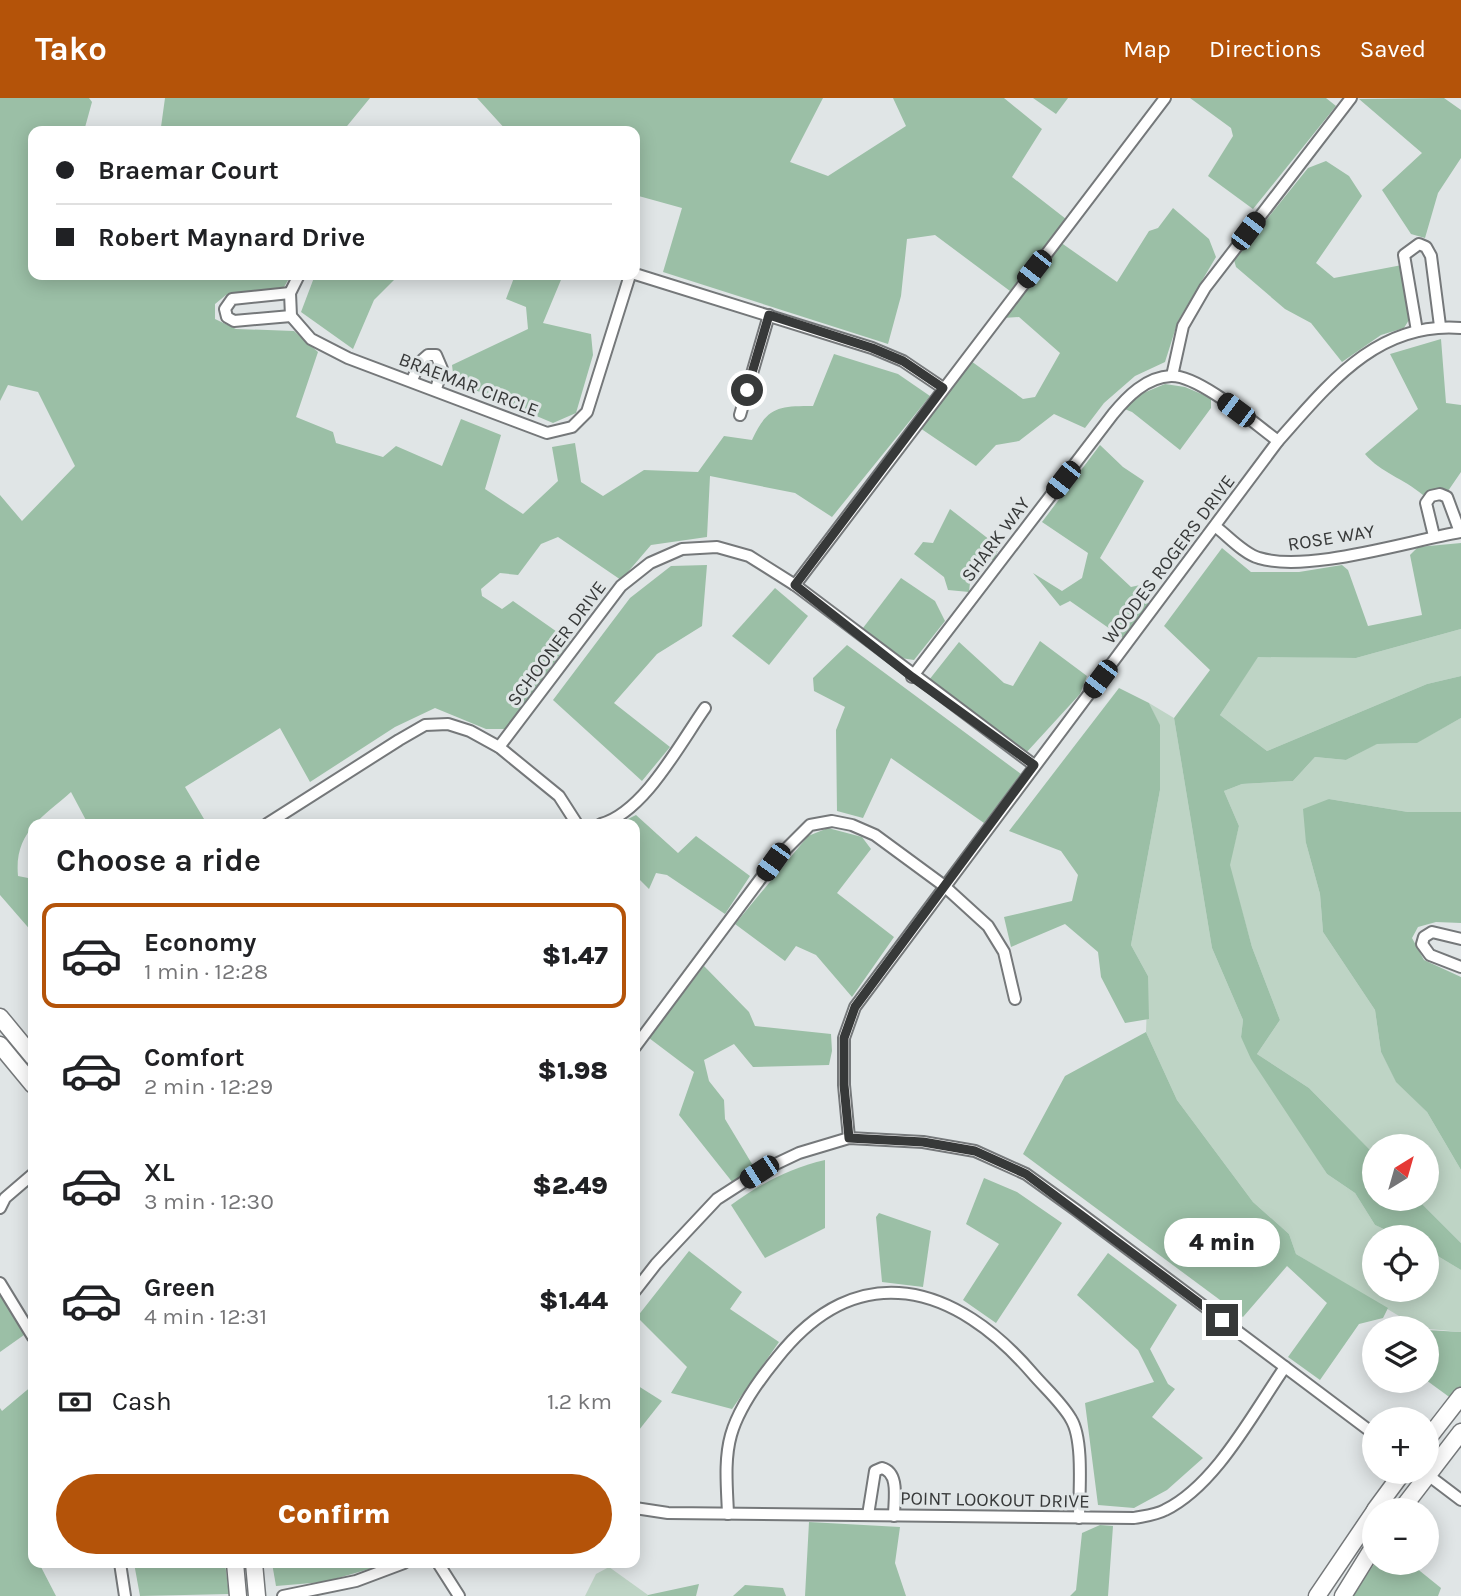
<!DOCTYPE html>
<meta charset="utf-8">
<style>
body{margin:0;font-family:Karla,sans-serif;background:#f2f2f2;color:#202124;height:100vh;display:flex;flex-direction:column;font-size:26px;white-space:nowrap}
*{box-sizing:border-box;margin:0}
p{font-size:23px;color:#757577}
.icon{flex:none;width:38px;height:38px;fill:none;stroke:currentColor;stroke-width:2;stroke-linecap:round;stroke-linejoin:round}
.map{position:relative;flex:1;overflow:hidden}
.sheet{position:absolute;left:28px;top:721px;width:612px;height:749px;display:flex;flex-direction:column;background:#fff;border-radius:14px;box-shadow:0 4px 18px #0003}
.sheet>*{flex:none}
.hud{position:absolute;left:28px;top:28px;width:612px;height:154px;border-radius:14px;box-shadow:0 4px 18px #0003;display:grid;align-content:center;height:154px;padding:0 28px;background:#fff}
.needle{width:46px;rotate:37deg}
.fabs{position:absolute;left:1362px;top:1036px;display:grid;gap:14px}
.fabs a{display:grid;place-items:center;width:77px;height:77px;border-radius:50%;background:#fff;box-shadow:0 4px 18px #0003;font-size:35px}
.end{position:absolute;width:32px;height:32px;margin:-16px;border:9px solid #373939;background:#fff;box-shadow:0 0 0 4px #fff}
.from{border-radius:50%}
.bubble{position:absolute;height:49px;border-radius:24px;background:#fff;box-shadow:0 4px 18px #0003;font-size:23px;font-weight:800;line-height:49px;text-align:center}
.car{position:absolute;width:21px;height:42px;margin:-21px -10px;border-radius:9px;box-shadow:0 0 5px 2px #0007;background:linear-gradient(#222 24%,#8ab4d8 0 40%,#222 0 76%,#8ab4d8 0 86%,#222 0)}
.hud b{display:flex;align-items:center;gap:24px;height:66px;font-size:26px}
.hud b+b{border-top:2px solid #e0e0e0}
.hud i{width:18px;height:18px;background:#202124}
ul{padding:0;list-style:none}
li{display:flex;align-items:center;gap:21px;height:105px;margin:0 14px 10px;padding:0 14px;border:4px solid transparent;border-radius:14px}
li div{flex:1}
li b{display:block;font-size:26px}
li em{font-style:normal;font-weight:800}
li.current{border-color:#b45309}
li>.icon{width:63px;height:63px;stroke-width:1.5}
h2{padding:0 28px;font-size:32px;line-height:84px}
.pay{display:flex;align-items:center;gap:18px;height:77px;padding:0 28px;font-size:26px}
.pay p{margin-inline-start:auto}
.primary-button{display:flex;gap:14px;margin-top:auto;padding:14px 28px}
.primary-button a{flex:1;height:80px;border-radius:42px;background:#b45309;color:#fff;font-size:28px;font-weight:800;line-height:80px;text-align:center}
header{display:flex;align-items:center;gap:42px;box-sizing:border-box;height:98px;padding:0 35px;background:#b45309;color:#fff}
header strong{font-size:33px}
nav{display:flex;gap:38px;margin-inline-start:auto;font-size:24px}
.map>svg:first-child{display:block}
.green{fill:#bed4c5}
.forest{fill:#9bbfa6}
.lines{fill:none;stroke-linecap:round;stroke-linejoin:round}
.street-casing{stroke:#75787a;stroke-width:14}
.secondary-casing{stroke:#75787a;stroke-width:19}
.street{stroke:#fff;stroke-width:10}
.secondary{stroke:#fff;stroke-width:16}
.route{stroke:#373939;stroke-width:9}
.labels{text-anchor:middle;stroke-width:6;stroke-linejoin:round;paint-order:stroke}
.street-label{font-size:19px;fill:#373939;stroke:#e0e5e6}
</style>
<header>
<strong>Tako</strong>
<nav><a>Map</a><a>Directions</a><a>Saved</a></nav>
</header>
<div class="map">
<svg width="1461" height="1498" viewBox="0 0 1461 1498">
<rect width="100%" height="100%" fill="#e0e5e6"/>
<g class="green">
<polygon points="1461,531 1461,578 1427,586 1267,653 1220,617 1258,558 1356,560"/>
<polygon points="1149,605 1174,620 1212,850 1243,922 1241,939 1327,1076 1355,1095 1375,1127 1401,1139 1374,1139 1374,1192 1426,1192 1426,1151 1461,1172 1461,1234 1419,1230 1296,1156 1289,1136 1253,1104 1177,1002 1146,934 1148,878 1131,847 1160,692 1160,628"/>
<polygon points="1461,620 1461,714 1408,714 1329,701 1306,745 1320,796 1323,834 1375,912 1381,954 1396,983 1427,1014 1461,1072 1461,1145 1417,1101 1426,1101 1426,1048 1374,1048 1374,1056 1309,990 1257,956 1280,922 1252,849 1229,767 1239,728 1224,693 1242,686 1293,683 1315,659 1346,662 1376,646 1416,645"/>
<polygon points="609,1469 648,1497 647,1498 585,1498 596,1476"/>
</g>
<g class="forest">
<path d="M0 0H89L92 4 84 33H33V177H291L284 189 226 197 215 206V221L236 231 294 233 318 254 296 319 333 334 336 345 383 359 396 348 442 368 461 321 501 337 485 391 523 416 558 383 552 349 575 345 581 384 603 398 644 372 698 374 724 338 752 342C767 309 778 308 813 308L834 256 898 276 930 298 832 419 795 395 710 378 707 439 651 447 621 482 558 439 541 446 518 477 500 475 481 491 482 498 502 511 513 503 570 543 506 631H486L435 610 395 629 310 684 280 630 185 689 207 726H88L71 694C42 720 14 734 18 778L33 781V835L0 797V397L22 423 75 368 38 294 8 287 0 303Z"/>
<polygon points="165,0 370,0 343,33 154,33 161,29"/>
<polygon points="477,0 823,0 790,64 828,78 906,28 893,0 1004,0 1042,31 1012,79 1066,121 1010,193 935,137 907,141 901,198 888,246 663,174 682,110 635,97 635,33 507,33"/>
<polygon points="1033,0 1068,0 1056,16"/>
<polygon points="1190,0 1326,0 1336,8 1253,111 1208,78 1233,38 1231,30"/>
<polygon points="1444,0 1461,12 1461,60 1438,95 1425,140 1411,136 1382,92 1422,55 1359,1"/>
<polygon points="1326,63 1349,78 1362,98 1316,165 1334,180 1402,167 1412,217 1404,230 1381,237 1342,264 1311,225 1285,211 1236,169 1234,162 1308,70"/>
<polygon points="1173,110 1209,141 1216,159 1178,223 1165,264 1135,278 1104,305 1085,330 1054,316 1019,343 996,347 976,368 920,330 971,263 1023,301 1035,299 1060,255 1019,219 1003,220 1060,144 1117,184 1149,133 1158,130"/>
<polygon points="315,177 399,177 374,202 353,251 301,214"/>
<polygon points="515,177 563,177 543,225 591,236 593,257 576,315 553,325 454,283 452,267 528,231 526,209 506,201"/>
<path d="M1441 241 1446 305 1461 307V374L1448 393 1423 397C1403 380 1381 375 1365 356L1418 311 1390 256Z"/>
<polygon points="1165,286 1185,289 1211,300 1211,310 1180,352 1132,314 1122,310 1141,296"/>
<polygon points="1100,347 1123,369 1144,383 1100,460 1131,489 1140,487 1148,506 1123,540 1070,503 1060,508 1033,475 1062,493 1082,480 1088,455 1042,424"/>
<polygon points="950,411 999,449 994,463 984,456 972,467 969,494 948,492 944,479 914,456 923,444 933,445"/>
<polygon points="1461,445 1461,531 1356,560 1258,559 1220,617 1267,653 1427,586 1461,578 1461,620 1417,645 1377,646 1346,662 1315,659 1293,683 1242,686 1224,693 1239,728 1230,767 1252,849 1280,922 1257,956 1309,990 1374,1056 1374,1101 1417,1101 1461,1145 1461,1172 1426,1151 1426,1139 1401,1139 1375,1127 1355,1095 1327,1076 1251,961 1241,939 1243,922 1212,850 1174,620 1210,572 1164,528 1222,450 1251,474 1299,474 1342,467 1348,472 1368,528 1422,517 1410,457 1418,449"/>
<polygon points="707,467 702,528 657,556 614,605 670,649 642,683 553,602 630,500 671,468"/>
<polygon points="901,480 935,503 945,523 914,562 901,560 863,530"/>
<polygon points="775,490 808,518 769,567 732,538"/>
<polygon points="1040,543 1087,578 1080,596 1025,656 929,582 959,544 1004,585 1013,588"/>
<polygon points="847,547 1021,676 984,725 891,660 863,720 837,713 836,632 845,609 814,593 813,580"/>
<polygon points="1119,590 1149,605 1160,627 1160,692 1131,847 1148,878 1149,921 1125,925 1101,879 1098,854 1065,826 1011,849 1004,819 1072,803 1078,777 1061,753 1009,733"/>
<polygon points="1329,701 1408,714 1461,714 1461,825 1436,824 1418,829 1412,840 1424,862 1461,879 1461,1072 1427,1014 1396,984 1381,954 1375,912 1323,834 1320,796 1306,745 1303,711"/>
<polygon points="636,717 678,755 696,738 750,778 725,816 667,777 656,775 649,791 635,777 635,726 618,726"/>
<polygon points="828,730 862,739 871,751 837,795 894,839 852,899 816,857 796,848 785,863 735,826 808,738"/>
<polygon points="704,868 749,914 755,928 831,936 832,953 829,967 753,969 734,946 704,962 709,983 724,1002 725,1021 755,1071 733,1085 679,1017 694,974 649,940"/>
<polygon points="1146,934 1177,1002 1253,1104 1289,1136 1296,1156 1388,1210 1383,1220 1359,1226 1320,1282 1288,1259 1327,1205 1287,1168 1243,1219 1023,1056 1065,978"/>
<path d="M825 1062V1130L765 1160 731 1107C760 1086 790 1070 825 1062Z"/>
<polygon points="984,1080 1017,1094 1062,1125 996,1225 963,1202 999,1146 966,1126"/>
<polygon points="879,1115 931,1133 923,1189 882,1184 876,1119"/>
<polygon points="689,1153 742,1194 730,1211 779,1244 732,1311 671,1295 687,1269 637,1219"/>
<polygon points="1108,1155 1177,1207 1150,1251 1168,1286 1175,1291 1152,1319 1203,1360 1167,1392 1134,1410 1098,1407 1085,1305 1154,1284 1138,1252 1077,1197"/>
<polygon points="0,1185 24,1237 0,1254"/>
<polygon points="1426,1232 1461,1234 1461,1290 1452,1301 1426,1282"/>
<polygon points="635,1286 662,1303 635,1337"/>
<polygon points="33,1287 33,1465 53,1465 41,1469 56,1498 0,1498 0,1310 2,1313"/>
<polygon points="809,1424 900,1429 895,1465 906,1498 805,1498"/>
<polygon points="1100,1427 1113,1428 1108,1498 1070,1498 1076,1492 1082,1435"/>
<polygon points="134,1465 225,1465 229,1496 140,1498"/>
<polygon points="272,1465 382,1465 383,1467 324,1484 276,1488"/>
<polygon points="1375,1465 1410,1465 1441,1490 1438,1498 1352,1498"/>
<polygon points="699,1486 696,1498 647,1498 648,1497"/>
<polygon points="745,1487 783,1490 786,1498 733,1498"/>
</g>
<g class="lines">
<defs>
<g id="street">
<polyline points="635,176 872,250 903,263 943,290"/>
<polyline points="299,177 290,195 291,218 311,241 348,260 547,335 572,329 587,314 630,177"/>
<polyline points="290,195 232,201 225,211 227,219 234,223 291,218"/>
<polyline points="1417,233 1404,157 1419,146 1426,149 1431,158 1440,228"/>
<polyline points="1172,278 1183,228 1205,190 1351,0"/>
<polyline points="412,282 420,264 428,257 436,257 442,271 436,291"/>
<polyline points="740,317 769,217"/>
<path d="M1216 429C1228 438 1244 456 1259 460 1308 475 1408 443 1461 434"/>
<polyline points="1434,438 1426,405 1431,398 1440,396 1447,399 1460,434"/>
<polyline points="795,487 1165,0"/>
<path d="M912 579 1113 316C1127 299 1146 279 1171 278 1199 277 1255 326 1278 343"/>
<polyline points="499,649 621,488 650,465 682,451 717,449 749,458 795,487 1034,667"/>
<polyline points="267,726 399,642 425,627 448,626 470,633 499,649 559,698 577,726"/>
<path d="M601 726C644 714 679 647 705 610"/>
<polyline points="1461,841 1432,834 1424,839 1422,846 1430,857 1461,869"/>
<polyline points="635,949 773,764 810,727 832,723 852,727 875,737 943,787 988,828 1004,854 1015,901"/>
<path d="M849 1040 844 987V940L855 909 1278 343C1328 287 1377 223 1461 230"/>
<polyline points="0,1110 5,1100 33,1076"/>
<polyline points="0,1185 33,1239"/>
<polyline points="635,1193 656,1166 717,1101 759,1074 799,1055 849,1040 923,1044 975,1053 1026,1076 1076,1112 1374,1336"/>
<polyline points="1424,1374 1461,1402"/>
<path d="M635 1410 668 1415 1134 1420C1144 1418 1156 1417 1165 1412 1216 1387 1253 1315 1285 1269"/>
<path d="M728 1416C727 1389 724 1362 731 1337 739 1309 759 1282 777 1260 858 1157 956 1186 1033 1276 1045 1290 1062 1305 1071 1321 1084 1342 1079 1395 1079 1420"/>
<path d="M868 1417 875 1373 882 1370C900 1375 894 1402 894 1418"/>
<polyline points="120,1465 125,1498"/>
<polyline points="438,1465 459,1498"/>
<polyline points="283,1498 356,1483 404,1465"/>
</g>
<g id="secondary">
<polyline points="0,919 33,959"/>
<polyline points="0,947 33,987"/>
<polyline points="1426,1343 1461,1298"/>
<polyline points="1375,1412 1403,1374"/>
<polyline points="1401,1412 1461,1334"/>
<polyline points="235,1465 238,1498"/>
<polyline points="254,1465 257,1498"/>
<polyline points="1317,1498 1374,1414"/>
<polyline points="1343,1498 1374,1448"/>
</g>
</defs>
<use href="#street" class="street-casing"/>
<use href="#secondary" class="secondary-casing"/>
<use href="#street" class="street"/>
<use href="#secondary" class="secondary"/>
</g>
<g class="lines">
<polyline class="route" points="747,292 769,217 872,250 903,263 943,290 795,487 912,579 1034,667 855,909 844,940 844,987 849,1040 923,1044 975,1053 1026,1076 1222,1222"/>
</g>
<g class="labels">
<g class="street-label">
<text transform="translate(469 286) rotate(21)" y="7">BRAEMAR CIRCLE</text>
<text transform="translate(1331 439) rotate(-9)" y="7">ROSE WAY</text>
<text transform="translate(995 441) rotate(-53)" y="7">SHARK WAY</text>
<text transform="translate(1168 461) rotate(-53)" y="7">WOODES ROGERS DRIVE</text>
<text transform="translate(556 545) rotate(-53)" y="7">SCHOONER DRIVE</text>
<text transform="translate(995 1401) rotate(1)" y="7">POINT LOOKOUT DRIVE</text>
</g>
</g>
</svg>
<div class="fabs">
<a><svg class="needle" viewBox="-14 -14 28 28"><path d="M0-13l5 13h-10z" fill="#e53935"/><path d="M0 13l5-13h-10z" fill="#757577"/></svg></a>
<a><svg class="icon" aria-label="locate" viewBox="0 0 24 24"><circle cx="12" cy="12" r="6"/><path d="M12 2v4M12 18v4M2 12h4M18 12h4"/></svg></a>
<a><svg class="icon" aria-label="layers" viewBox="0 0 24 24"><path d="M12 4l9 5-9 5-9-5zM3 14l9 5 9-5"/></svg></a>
<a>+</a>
<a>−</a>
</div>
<i class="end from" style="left:747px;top:292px"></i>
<i class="end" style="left:1222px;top:1222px"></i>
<div class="bubble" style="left:1164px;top:1120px;width:116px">4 min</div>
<i class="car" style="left:1248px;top:133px;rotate:37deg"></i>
<i class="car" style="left:1034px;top:171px;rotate:218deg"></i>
<i class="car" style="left:1236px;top:312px;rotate:307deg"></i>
<i class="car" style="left:1063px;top:382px;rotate:218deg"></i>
<i class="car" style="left:1100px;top:581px;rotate:217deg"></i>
<i class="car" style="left:773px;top:764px;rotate:216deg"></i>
<i class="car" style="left:759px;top:1074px;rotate:237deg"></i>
<div class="hud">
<b><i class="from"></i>Braemar Court</b>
<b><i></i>Robert Maynard Drive</b>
</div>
<section class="sheet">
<h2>Choose a ride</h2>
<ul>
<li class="current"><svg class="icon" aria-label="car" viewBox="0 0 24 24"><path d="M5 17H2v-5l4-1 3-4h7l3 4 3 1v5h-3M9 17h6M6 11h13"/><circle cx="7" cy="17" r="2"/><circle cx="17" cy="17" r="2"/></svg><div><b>Economy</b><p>1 min · 12:28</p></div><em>$1.47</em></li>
<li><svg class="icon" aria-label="car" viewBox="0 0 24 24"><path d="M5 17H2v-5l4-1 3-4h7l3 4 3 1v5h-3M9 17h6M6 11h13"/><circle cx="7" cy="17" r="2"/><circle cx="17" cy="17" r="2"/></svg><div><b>Comfort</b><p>2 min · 12:29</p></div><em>$1.98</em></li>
<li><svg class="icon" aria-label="car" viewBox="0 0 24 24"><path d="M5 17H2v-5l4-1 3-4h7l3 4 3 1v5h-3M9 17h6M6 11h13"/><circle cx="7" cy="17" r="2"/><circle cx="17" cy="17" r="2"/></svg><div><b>XL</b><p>3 min · 12:30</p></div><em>$2.49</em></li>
<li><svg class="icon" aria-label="car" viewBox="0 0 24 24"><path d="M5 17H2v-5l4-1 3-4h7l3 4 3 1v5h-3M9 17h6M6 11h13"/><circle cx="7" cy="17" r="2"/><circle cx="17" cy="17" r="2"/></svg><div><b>Green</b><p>4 min · 12:31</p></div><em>$1.44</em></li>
</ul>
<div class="pay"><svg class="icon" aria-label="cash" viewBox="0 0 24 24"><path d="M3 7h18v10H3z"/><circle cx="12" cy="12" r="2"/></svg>Cash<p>1.2 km</p></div>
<div class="primary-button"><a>Confirm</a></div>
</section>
</div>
